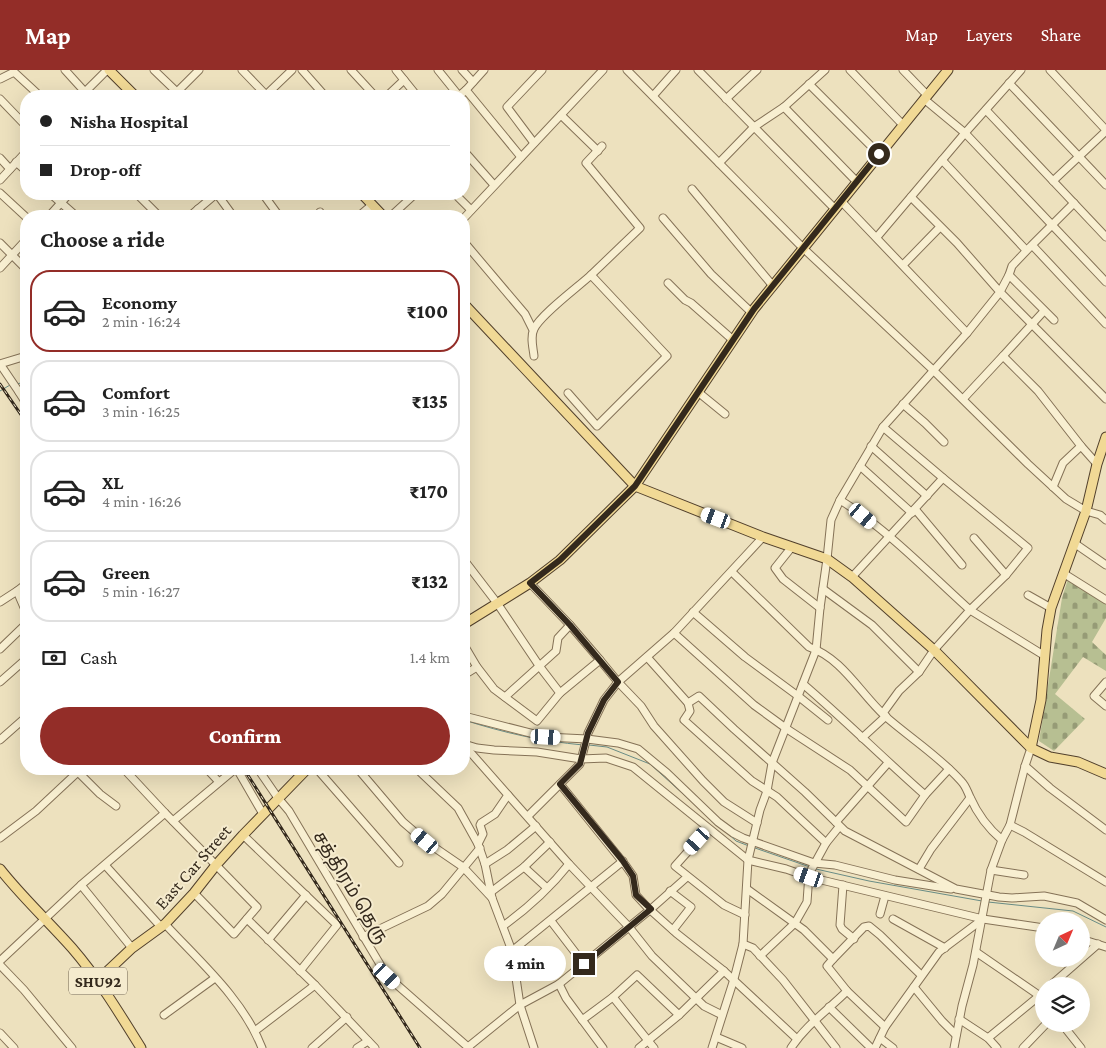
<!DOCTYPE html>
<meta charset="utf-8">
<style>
body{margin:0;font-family:"Crimson Pro","Noto Sans Tamil",serif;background:#f2f2f2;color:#222;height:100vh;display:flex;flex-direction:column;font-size:19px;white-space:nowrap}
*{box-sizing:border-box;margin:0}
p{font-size:16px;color:#767676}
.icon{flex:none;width:28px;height:28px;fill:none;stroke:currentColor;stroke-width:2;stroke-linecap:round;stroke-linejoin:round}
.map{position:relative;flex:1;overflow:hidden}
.drawer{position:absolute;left:20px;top:140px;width:450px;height:565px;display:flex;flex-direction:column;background:#fff;border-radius:20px;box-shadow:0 5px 20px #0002}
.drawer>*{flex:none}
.top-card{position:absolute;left:20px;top:20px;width:450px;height:110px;border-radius:20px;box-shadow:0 5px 20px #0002;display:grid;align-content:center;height:110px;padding:0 20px;background:#fff}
.needle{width:32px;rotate:44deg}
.controls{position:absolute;left:1035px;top:842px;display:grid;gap:10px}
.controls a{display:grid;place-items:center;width:55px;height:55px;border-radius:50%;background:#fff;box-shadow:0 5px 20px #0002;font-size:25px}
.end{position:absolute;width:22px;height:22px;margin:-11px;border:6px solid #34291c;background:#fff;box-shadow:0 0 0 2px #fff}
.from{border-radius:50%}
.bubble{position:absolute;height:35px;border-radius:18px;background:#fff;box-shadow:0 5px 20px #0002;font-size:16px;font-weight:800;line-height:35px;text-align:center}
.car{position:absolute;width:15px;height:30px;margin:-15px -8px;border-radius:6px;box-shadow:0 0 4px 1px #0007;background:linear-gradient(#fff 24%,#345 0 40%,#fff 0 76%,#345 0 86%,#fff 0)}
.top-card b{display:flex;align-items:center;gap:18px;height:48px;font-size:19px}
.top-card b+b{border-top:1px solid #e0e0e0}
.top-card i{width:12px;height:12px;background:#222}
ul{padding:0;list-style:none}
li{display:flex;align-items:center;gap:15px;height:82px;margin:0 10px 8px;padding:0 10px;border:2px solid #e0e0e0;border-radius:20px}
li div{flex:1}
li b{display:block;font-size:19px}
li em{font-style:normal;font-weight:800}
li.active{border-color:#932d28}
li>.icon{width:45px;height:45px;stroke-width:1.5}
h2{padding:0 20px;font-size:22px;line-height:60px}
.pay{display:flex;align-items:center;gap:12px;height:55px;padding:0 20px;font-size:19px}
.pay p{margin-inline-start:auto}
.action{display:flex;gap:10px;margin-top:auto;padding:10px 20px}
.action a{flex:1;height:58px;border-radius:30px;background:#932d28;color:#fff;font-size:20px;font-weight:800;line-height:58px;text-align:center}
header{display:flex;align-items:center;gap:30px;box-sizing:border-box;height:70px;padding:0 25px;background:#932d28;color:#fff}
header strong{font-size:24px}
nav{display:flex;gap:28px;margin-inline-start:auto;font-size:18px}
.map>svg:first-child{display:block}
.cemetery{fill:url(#cemetery-stones)}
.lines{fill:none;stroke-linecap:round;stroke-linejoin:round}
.stream{stroke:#698c85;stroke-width:1}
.minor-casing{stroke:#857257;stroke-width:9}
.major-casing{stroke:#52402c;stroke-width:11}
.minor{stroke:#f8efd1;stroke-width:7}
.major{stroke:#f1d995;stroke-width:9}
.rail-casing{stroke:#34291c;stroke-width:3}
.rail{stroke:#f5ebce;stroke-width:1;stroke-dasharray:4;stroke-linecap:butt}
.route{stroke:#34291c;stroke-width:6}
.labels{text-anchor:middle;stroke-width:4;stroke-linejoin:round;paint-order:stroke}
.shield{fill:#f5ebce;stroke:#6e6351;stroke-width:1}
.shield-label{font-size:16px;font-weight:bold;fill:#34291c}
.street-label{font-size:18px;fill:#34291c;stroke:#f5ebce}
</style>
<header>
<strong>Map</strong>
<nav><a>Map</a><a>Layers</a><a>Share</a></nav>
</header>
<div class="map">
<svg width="1106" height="978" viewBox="0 0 1106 978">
<defs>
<pattern id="cemetery-stones" width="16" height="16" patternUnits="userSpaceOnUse" patternTransform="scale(1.25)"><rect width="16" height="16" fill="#b7bf92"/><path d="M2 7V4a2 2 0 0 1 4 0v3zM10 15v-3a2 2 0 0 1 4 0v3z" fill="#969b76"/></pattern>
</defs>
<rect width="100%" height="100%" fill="#ede1be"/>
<polygon class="cemetery" points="1068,509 1106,533 1106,548 1092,572 1106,585 1106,601 1083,587 1055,624 1085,649 1054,681 1039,671 1062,528"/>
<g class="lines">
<g class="stream">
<polyline points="16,314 26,312"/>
<polyline points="0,321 10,315"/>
<path d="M464 650C505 663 540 671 583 675"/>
<polyline points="589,675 607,677 650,694 692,732"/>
<polyline points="725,761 736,771 749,776"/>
<polyline points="755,778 810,797"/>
<polyline points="816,799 869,811 982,831"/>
<polyline points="988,832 1073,841 1106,857"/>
</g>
<defs>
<g id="minor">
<polyline points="65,0 85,22"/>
<polyline points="154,0 181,26"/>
<polyline points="242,0 266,25 292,0"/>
<polyline points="302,0 325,26"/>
<polyline points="351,0 375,26"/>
<polyline points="396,0 417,26"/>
<polyline points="438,0 459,26 466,20"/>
<polyline points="462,0 473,12"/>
<polyline points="484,0 466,20 521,87"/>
<polyline points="627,0 803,178 933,300 1028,394 1066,429 1086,441 1100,445 1106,450"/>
<polyline points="698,0 835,139"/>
<polyline points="850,0 903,55"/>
<polyline points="903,0 927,25"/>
<polyline points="1050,0 1106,60"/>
<polyline points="0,9 14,2 40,26"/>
<polyline points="1009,13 1106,115"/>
<polyline points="809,14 879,84"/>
<polyline points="81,26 107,0"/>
<polyline points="173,26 199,0"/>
<polyline points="387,26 404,10"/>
<polyline points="653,26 676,0"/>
<polyline points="0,29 26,56"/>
<polyline points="726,29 757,0"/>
<polyline points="924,29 965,63 1106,212"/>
<polyline points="784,37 857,112"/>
<polyline points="986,40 1106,167"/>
<polyline points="561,45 598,81"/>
<polyline points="534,73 507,37 542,0"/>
<polyline points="464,81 494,115"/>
<polyline points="0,88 10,99"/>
<polyline points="942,90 1026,180"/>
<polyline points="16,92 26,101"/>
<polyline points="719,93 754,57 784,37 825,0"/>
<polyline points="0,110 26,82"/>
<polyline points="1053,111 1106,61"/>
<polyline points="692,119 773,216"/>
<polyline points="0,123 26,147"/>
<polyline points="51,124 76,146"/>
<polyline points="137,124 159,146"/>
<polyline points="217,124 233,146"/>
<polyline points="263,124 279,146"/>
<polyline points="455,124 471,140"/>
<polyline points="841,131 967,263"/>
<polyline points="1074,133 1032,175 1106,254"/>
<polyline points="198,139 204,146"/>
<polyline points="320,142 322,146"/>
<polyline points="49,146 69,124"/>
<polyline points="190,146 216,124"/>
<polyline points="359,146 372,135"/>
<polyline points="391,146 415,124"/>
<polyline points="464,148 603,0"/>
<polyline points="663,148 711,204 752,243"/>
<polyline points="877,167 965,63 1021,0"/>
<polyline points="464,172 525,244 533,260"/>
<polyline points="0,173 26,199"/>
<polyline points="1030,177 1012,196 1009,205 1054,250"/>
<polyline points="903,195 940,157"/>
<polyline points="0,198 26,170"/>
<polyline points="591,205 640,158 586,93 602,76"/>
<polyline points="1009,205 1000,222 1106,329"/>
<polyline points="668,213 685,230 691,233 733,270"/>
<polyline points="26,286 0,294 19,322 26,320"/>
<path d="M534 286C533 277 530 267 534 259 540 245 578 217 591 205L667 286 597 356 568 323"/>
<polyline points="1003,286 1044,241"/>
<polyline points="19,322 26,333"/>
<polyline points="698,322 725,344"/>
<polyline points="963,329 1003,286 1038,321 1081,376 1097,394"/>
<polyline points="903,334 925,353 944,372"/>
<polyline points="871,376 927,426"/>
<polyline points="860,396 912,443"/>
<polyline points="943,408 1028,478 1006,505 970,540 1045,586"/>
<polyline points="1053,417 1063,393 1081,376"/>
<path d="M840 430C887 459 929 503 970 540L934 580 919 602 899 621 883 643"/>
<polyline points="915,439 962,495"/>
<polyline points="974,468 1006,505"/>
<polyline points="1074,473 1106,495"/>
<polyline points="791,478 775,498 783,509 820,538"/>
<polyline points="464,490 497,533 540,597 560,623 537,651 494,619 477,597 464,575"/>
<path d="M732 502 809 577C842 588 860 623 885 646 910 668 939 686 961 711 966 716 967 721 970 727 977 743 989 759 1002 770"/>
<polyline points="1063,503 1106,530"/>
<polyline points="852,507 943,408 883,357"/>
<polyline points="530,513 570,555 600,590 560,623"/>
<polyline points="26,514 17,521 26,542"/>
<polyline points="823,519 872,555 919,602"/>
<polyline points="1028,525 1051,538"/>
<polyline points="0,532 17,521"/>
<polyline points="693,542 745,587 798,626 828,650"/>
<polyline points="674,563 754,635 787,659 850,700 906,752 925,725 949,699"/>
<polyline points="0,579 26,554"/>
<polyline points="647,587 688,633 699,626 734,659 805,722 845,761 956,819 999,827 1012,828 1044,826 1077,833 1106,850"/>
<polyline points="600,590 618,612 674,563 763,467"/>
<polyline points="464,605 477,597"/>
<polyline points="0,612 26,589"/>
<polyline points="1106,612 1094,626 1106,636"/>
<path d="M803 614C845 650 884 689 925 725"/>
<polyline points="505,627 556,581 558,568 570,555"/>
<polyline points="688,633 690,641 684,650 752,711 777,727 826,773 809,804 807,832 795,853 760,886"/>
<polyline points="464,646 546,667 587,669 618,673 638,679 667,703 718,752 733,763 743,768 814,793 835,795 895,810 951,819"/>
<polyline points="862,668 886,646"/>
<polyline points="0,670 26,647"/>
<polyline points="464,674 477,678 494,680 537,682 581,689 606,688 633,697 748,790 786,799 809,807 983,849 1044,858"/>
<polyline points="464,675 508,725 495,744 481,753 480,755 483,764 478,774 485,794 492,828 512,881 520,935 534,978"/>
<polyline points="1025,696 1050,718 1106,760"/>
<polyline points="124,699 165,743 257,837 234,864 194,823"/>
<polyline points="207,699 219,712"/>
<polyline points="237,699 263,744"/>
<polyline points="258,699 278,728 289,741 387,906 469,978"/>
<polyline points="317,699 399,793"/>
<polyline points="358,699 403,752 425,771 463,797 492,828"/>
<polyline points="417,699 458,738 478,774"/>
<polyline points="78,702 100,724 116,736"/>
<polyline points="560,714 626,796 633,806 636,825 647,837 676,863 724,901 797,969"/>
<polyline points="508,725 569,794 629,857 652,886 704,936 722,945"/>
<polyline points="528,746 580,694 588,663 604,630 618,612 641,636 654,656 703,711 724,732 757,753"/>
<polyline points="173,751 235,699"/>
<polyline points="836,752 888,693"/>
<polyline points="1010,755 1024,762 1106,812"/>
<polyline points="708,759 675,796 724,835 745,845"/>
<polyline points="243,765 337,855 300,901"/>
<polyline points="0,768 36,741 81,699"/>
<polyline points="826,773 839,757"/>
<polyline points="485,794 507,780 536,756"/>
<polyline points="105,795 161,857"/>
<polyline points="524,797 547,818"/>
<polyline points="919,799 931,779 970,728"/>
<polyline points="991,800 1024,805"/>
<polyline points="81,815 132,878"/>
<polyline points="843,815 840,855 842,859 854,869"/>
<polyline points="747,819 804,860 833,889 827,896 847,921 885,957"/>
<polyline points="670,821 691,837 673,860"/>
<polyline points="491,822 524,797 550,772"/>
<polyline points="880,844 885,826"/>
<polyline points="247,849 315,915 375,978"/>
<polyline points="893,849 945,878"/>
<polyline points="551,851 584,894"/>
<path d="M165 854C200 892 243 929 262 978"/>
<path d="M503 856C528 838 550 818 569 794"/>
<polyline points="363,867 428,836 442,824 480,778"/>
<polyline points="1081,869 1106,877"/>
<polyline points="268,870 306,825"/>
<polyline points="743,874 753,878 783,910 836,978"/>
<polyline points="512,881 623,791"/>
<polyline points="976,882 1040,926 1044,931"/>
<polyline points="833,889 864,857 869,856 880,865 921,905"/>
<polyline points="0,891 81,815 165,743"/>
<polyline points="0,895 24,920 72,978"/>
<polyline points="559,914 566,928 603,978"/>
<polyline points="1050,916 1098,874"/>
<polyline points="914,917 942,951 956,965"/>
<polyline points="613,927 654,978"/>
<polyline points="829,937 871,978"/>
<polyline points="164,945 215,908"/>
<polyline points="959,949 988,968 997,978"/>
<polyline points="582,950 613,927 637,905 679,945"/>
<polyline points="1062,954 1081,978"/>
<polyline points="255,961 315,915"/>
<polyline points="0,963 14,978"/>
<polyline points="716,967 742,978"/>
<polyline points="880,968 893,978"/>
<polyline points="988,968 1044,922"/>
<polyline points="468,977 520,935 559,914 651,839 687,807"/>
<polyline points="312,978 347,947"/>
<polyline points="357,978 368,971"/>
<polyline points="639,978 679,945 724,901"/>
<polyline points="712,978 734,909 743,874 748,790 760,740 767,721 772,693 816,580 820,538 827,489 831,450 840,430 883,357 967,263 1000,222 957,173 911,127"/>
<path d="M791 978C806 955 828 940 847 921"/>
<polyline points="875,978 885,957 939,882 983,849"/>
<polyline points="954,978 962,936 973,895 991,800 1002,770 1010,755 1025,696 1031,678"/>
<polyline points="1023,978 1046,954"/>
</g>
<g id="major">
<polyline points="109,0 135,26"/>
<polyline points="362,124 383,146"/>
<polyline points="464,234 635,416 763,467 827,489 852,507 934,580 1031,678 1050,687 1078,692 1106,704"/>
<polyline points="464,554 530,513 560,490 635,416 754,239 948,0"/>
<polyline points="1031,678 1041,630 1047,560 1051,538 1086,441 1097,394 1106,367"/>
<path d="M0 799C22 827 48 851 72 878 98 908 120 944 141 978"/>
<polyline points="97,911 132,878 165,854 194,823 216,795 243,765 307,699"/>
</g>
</defs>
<use href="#minor" class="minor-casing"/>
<use href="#major" class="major-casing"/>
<use href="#minor" class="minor"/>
<use href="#major" class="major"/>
<defs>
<g id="rail">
<polyline points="0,314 26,352"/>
<polyline points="244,699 420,978"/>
</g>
</defs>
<use href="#rail" class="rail-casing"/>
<use href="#rail" class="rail"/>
</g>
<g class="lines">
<polyline class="route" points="584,894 651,839 636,825 633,806 623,791 560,714 580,694 588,663 604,630 618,612 570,555 530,513 560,490 635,416 754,239 879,84"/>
</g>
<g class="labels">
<rect class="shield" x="69" y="897.5" width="58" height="27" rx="4"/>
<g class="shield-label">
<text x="98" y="917">SHU92</text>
</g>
<g class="street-label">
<text transform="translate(193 797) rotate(-49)" y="6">East Car Street</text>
<text transform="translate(351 817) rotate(59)" y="6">சத்திரம் தெரு</text>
</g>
</g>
</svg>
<div class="controls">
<a><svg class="needle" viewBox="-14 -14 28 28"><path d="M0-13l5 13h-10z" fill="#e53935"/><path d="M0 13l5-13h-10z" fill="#767676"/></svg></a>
<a><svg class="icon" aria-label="layers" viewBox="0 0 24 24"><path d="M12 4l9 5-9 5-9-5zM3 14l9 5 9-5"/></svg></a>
</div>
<i class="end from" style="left:879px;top:84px"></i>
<i class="end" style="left:584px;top:894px"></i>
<div class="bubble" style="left:484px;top:876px;width:82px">4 min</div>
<i class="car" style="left:863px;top:446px;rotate:130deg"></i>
<i class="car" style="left:716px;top:448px;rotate:290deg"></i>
<i class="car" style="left:546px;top:667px;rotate:93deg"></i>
<i class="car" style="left:425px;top:771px;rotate:310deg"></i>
<i class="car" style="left:697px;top:771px;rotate:222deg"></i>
<i class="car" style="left:809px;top:807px;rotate:289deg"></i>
<i class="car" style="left:387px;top:906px;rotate:133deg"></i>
<div class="top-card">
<b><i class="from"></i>Nisha Hospital</b>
<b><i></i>Drop-off</b>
</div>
<section class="drawer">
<h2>Choose a ride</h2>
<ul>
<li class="active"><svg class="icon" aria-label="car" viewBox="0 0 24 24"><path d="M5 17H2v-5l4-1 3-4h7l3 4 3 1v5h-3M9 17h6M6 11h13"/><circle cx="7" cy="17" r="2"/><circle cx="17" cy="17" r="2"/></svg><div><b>Economy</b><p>2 min · 16:24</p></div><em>₹100</em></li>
<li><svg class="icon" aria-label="car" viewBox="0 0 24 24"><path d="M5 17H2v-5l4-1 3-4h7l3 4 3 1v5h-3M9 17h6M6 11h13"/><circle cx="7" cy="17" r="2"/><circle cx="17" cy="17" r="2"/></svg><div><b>Comfort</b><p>3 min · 16:25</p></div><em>₹135</em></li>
<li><svg class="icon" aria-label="car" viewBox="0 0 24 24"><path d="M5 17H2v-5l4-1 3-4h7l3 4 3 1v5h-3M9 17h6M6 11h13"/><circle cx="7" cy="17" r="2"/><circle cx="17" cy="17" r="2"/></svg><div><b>XL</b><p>4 min · 16:26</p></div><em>₹170</em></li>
<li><svg class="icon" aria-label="car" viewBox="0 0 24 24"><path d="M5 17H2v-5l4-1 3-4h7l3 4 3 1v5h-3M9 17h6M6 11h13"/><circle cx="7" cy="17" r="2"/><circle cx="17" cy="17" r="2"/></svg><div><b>Green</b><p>5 min · 16:27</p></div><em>₹132</em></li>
</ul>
<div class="pay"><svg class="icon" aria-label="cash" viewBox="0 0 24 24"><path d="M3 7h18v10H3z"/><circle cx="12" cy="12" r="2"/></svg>Cash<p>1.4 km</p></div>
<div class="action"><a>Confirm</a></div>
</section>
</div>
